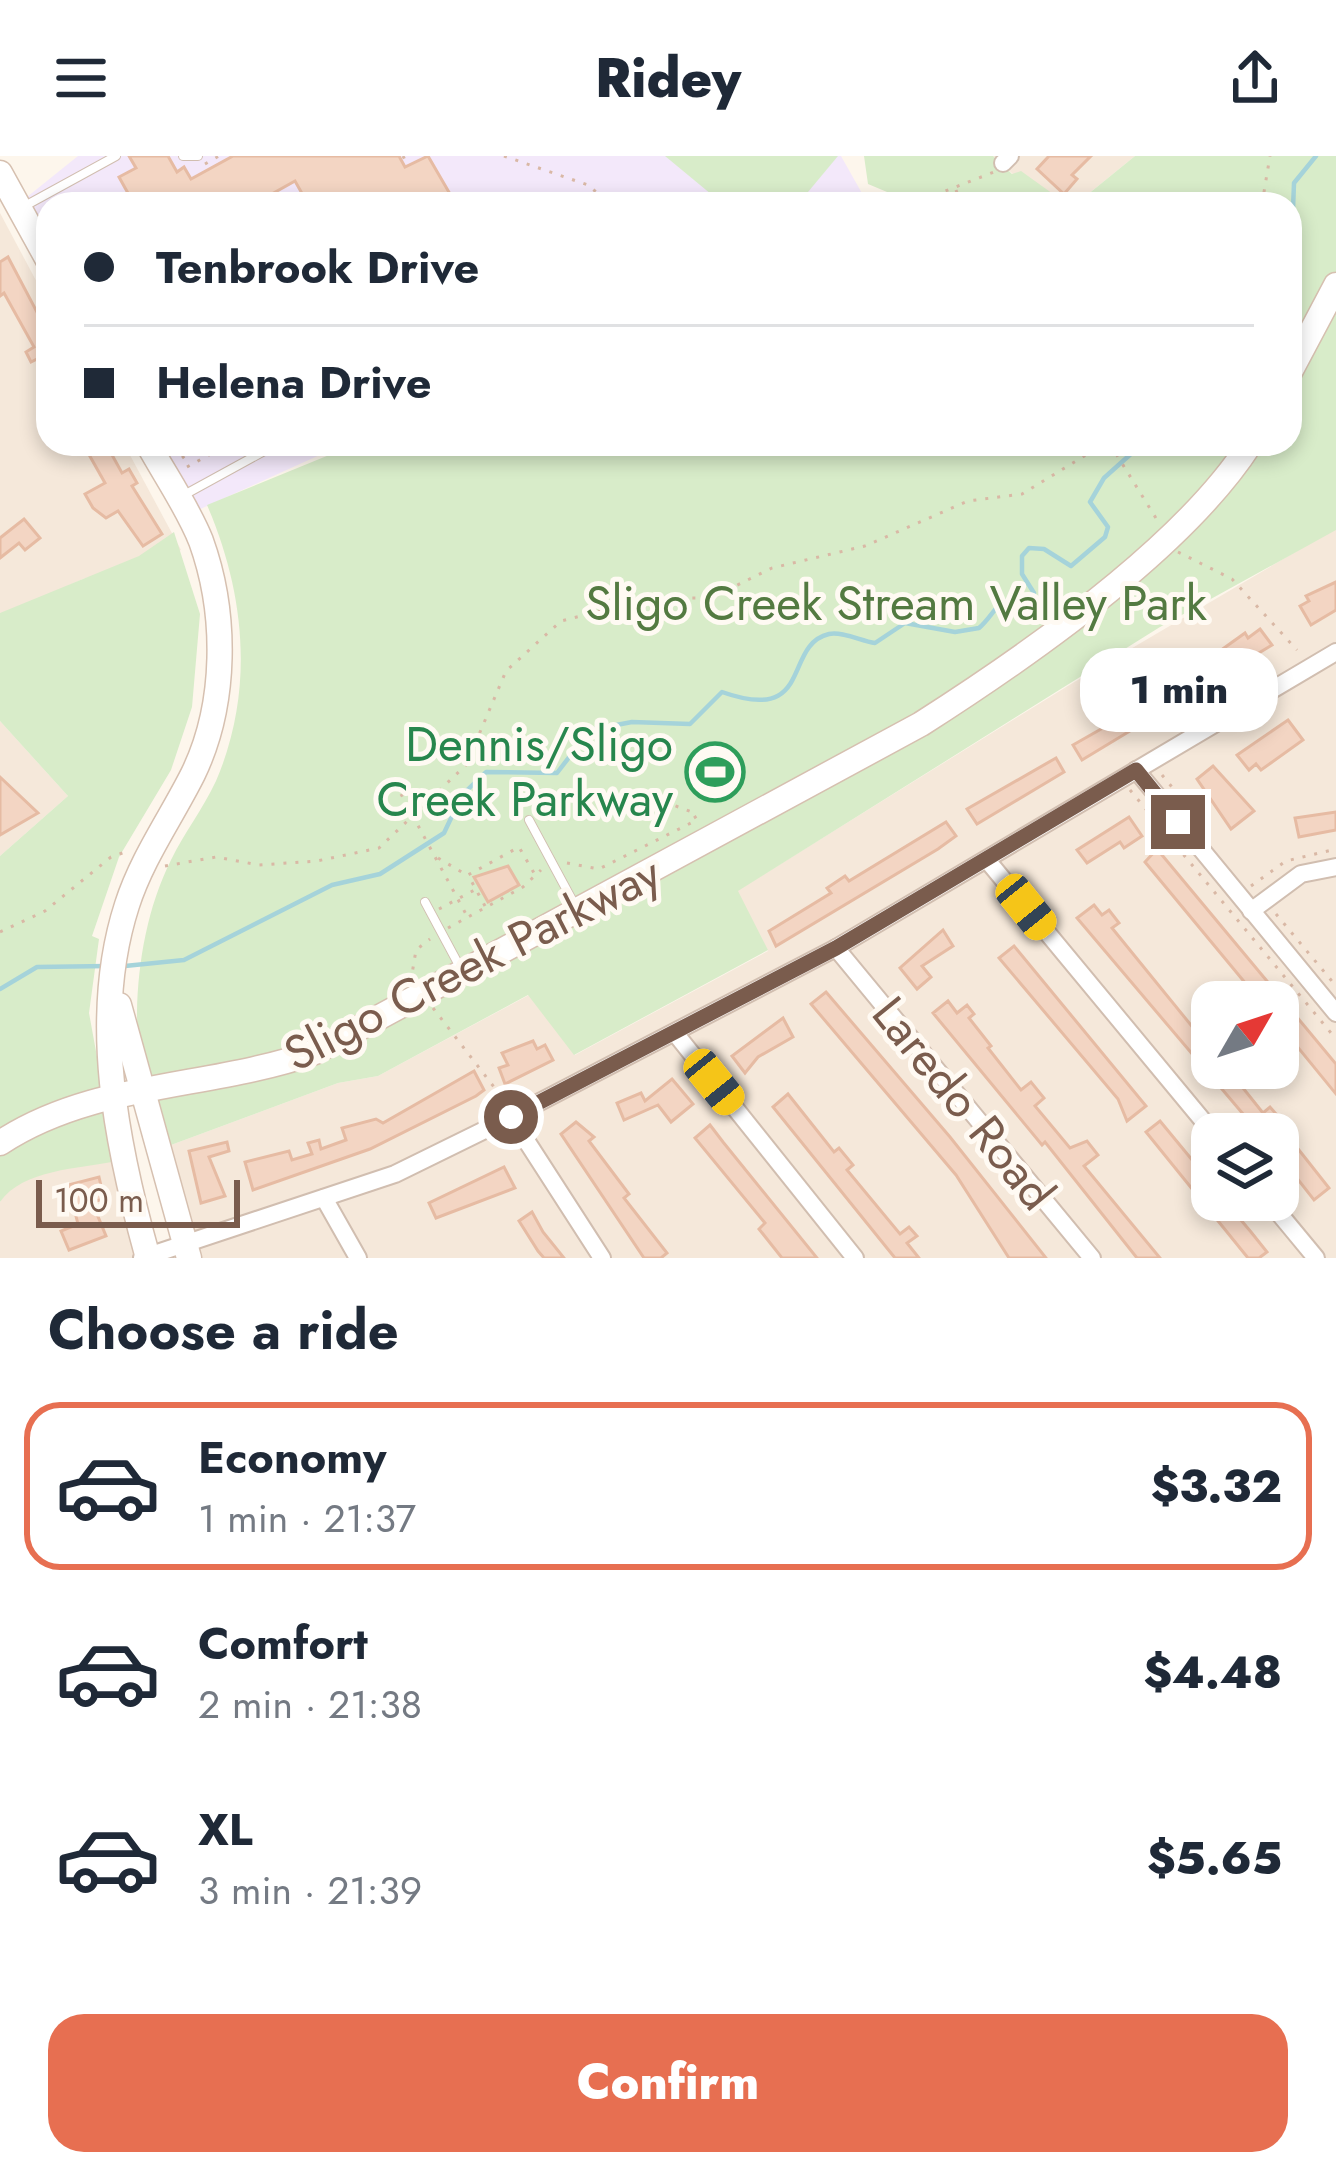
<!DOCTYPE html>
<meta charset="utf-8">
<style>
body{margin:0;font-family:Jost,sans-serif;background:#f2f2f3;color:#1f2937;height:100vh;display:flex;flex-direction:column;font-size:45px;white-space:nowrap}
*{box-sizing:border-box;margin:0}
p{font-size:39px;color:#747a83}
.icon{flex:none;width:66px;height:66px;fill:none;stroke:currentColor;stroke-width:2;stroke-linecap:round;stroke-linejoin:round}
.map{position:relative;height:1102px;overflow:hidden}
.sheet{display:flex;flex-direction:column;background:#fff;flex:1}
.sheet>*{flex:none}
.banner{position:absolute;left:36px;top:36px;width:1266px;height:264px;border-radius:36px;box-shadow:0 6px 18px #0003;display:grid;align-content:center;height:264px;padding:0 48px;background:#fff}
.needle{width:78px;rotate:51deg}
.controls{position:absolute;left:1191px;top:825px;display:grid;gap:24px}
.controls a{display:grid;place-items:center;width:108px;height:108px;border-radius:24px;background:#fff;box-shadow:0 6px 18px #0003;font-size:60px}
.scale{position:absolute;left:36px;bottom:30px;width:204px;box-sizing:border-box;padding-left:12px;border:6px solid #7a5c4d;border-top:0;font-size:33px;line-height:42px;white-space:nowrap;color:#7a5c4d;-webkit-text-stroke:9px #fffaf3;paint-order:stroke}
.end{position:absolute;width:54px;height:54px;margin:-27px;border:15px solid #7a5c4d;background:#fff;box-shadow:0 0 0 6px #fff}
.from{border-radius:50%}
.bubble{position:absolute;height:84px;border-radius:36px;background:#fff;box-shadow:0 6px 18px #0003;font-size:39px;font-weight:800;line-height:84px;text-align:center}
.car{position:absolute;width:36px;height:72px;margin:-36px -18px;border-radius:15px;box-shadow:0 0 9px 3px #0007;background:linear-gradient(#f5c518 24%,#345 0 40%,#f5c518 0 76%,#345 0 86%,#f5c518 0)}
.banner b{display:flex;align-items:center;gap:42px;height:114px;font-size:45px}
.banner b+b{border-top:3px solid #e0e1e3}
.banner i{width:30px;height:30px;background:#1f2937}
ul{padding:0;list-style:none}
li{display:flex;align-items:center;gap:36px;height:168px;margin:0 24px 18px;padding:0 24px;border:6px solid transparent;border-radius:36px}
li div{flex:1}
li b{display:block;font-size:45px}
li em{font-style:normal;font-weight:800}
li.current{border-color:#e76f51}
li>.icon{width:108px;height:108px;stroke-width:1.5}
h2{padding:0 48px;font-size:54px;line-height:144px}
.primary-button{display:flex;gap:24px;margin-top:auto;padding:24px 48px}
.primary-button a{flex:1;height:138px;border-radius:36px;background:#e76f51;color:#fff;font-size:48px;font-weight:800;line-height:138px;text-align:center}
header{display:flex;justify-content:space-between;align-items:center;height:156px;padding:0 48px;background:#fff;font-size:54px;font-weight:800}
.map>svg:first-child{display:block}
.residential{fill:#f5e8da;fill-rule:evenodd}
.education{fill:#f3e8fa}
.green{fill:#d8ecc9}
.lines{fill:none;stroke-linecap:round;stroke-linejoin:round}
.stream{stroke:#a5d3da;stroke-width:4.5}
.building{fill:#f3d5c3;stroke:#e6bba3;stroke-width:3}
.lane-casing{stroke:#d1beb0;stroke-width:10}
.street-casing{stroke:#d1beb0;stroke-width:20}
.secondary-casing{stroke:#d6c0b0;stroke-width:27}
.path{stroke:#d9b8a5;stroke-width:3;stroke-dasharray:3 9;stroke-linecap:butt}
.lane{stroke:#fff;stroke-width:8}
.street{stroke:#fff;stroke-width:16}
.secondary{stroke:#fff;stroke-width:24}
.route{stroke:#7a5c4d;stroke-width:15}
.labels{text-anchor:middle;stroke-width:10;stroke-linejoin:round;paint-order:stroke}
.park-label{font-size:48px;fill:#537a41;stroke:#fffaf3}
.leisure-label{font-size:48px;fill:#27864d;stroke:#fffaf3;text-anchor:end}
.street-label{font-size:48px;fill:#7a5c4d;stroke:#fffaf3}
</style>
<header><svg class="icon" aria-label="menu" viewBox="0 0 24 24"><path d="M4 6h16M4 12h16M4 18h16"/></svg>Ridey<svg class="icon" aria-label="share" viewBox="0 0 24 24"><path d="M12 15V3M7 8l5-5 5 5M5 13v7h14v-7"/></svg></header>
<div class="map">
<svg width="1336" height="1102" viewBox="0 0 1336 1102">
<rect width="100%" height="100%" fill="#fdf6ec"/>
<g class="residential">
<polygon points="993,0 1135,0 1076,48 1046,48"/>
<polygon points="0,57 48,147 48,288 124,288 181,394 83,423 0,460"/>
<path d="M1336 372V1102H199L171 989 338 927 378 920 529 839 575 899 768 795 737 735 1071 528ZM1212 846H1278V912H1212ZM1212 978H1278V1044H1212Z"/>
<polygon points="0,565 68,640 0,700"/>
<polygon points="115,996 143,1102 0,1102 0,1046 10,1031 53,1010"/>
</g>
<g class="education">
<polygon points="78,0 841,0 868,48 48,48 48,79 27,41"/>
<polygon points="160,288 344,288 196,355"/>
</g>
<g class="green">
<polygon points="665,0 838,0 798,48 723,48"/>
<polygon points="864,0 993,0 1012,18 1021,15 1067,48 889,48 899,41 868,28"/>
<path d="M1135 0H1336V374L1160 471 738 735 768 794 574 899 528 839 378 920 338 927 171 989C159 948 136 898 137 856 138 805 148 750 171 704 184 677 203 653 216 625 255 534 245 437 207 349L356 288H1290V48H1076Z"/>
<path d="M174 376 200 458 192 551 171 614 119 701 92 780 99 783 89 857 116 1005C79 1013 23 1013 0 1046V700L68 640 0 565V457L139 400Z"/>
</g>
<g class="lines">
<g class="stream">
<polyline points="1290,134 1294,27 1316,0"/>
<path d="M125 810 184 804 332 729 380 718 444 677 462 639 486 616 557 617 590 574 632 566 690 568 722 536C815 569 782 489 829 478 842 475 861 485 875 487L905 467 955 476 979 472C998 455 997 437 1028 446L1034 437 1022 418V400L1029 392 1044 393 1071 410 1105 381 1108 371 1090 346 1104 322 1142 288"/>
<polyline points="0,833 37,811 108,810"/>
</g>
</g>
<g class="building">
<polygon points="129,0 168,0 177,16 184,11 191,23 233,0 399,0 405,11 428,0 450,38 433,48 422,43 414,48 308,48 295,25 254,48 134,48 119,21 136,12"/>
<polygon points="1049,0 1091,0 1072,19 1077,23 1064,38 1037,13"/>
<polygon points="8,101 48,177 48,218 39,202 31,206 26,196 34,191 4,137 0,140 0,106"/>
<polygon points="83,288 106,288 122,317 129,313 137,327 132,330 162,378 143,390 118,355 106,362 93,352 85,338 105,327"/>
<polygon points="24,363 40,382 25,394 19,387 0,402 0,382"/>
<polygon points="1336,426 1336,454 1311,469 1300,450 1309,445 1306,440"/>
<polygon points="1260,473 1272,489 1082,604 1073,589 1138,552 1149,543 1145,537 1156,529 1160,537 1181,521 1177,515 1187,508 1192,515 1245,477 1248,482"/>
<polygon points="1288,564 1303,584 1261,614 1256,608 1249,614 1237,599"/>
<polygon points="1056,602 1064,616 977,668 967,653"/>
<polygon points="1213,610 1254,655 1231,673 1197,623"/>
<polygon points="0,621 38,657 0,679"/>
<polygon points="1336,656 1336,674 1299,681 1295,662"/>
<polygon points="1129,661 1142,680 1124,692 1120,686 1087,707 1077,694"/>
<polygon points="946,666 956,680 938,693 776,790 769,775 831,737 827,732 845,720 849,725"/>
<polygon points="1157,693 1336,908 1336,938 1278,867 1278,846 1261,846 1145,706"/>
<polygon points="508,710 519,729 488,746 474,721"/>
<polygon points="1094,749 1102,759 1109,754 1119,767 1112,772 1212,895 1212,912 1227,912 1263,957 1270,951 1284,967 1280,970 1329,1032 1314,1044 1278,998 1278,978 1260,978 1077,762"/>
<polygon points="943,774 953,790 922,810 931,821 917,833 900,812"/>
<polygon points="1014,790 1146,950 1127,965 1118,943 999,802"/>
<polygon points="826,836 950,981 1046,1102 1009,1102 956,1019 811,848"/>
<polygon points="948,845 957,857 967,849 974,858 969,862 991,890 988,892 1021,934 1031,926 1044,942 1035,950 1070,992 1087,985 1098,999 1084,1010 1160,1102 1137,1102 1045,986 1042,989 933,857"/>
<polygon points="783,862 793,881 758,901 745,917 732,900"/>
<polygon points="533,885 537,893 545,889 553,904 505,928 499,912 508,909 502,897"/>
<polygon points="474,915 484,934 476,940 370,993 253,1034 245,1006 289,995 292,1004 312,998 308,987 319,984 321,993 346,984 342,972 376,963 383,967"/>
<polygon points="672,923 693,948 671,966 658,949 624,964 617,947 641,937 645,945"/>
<polygon points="788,938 834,996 839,992 853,1009 847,1014 900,1078 909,1071 917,1080 907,1087 919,1102 895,1102 773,951"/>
<polygon points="1160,965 1207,1022 1212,1019 1212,1044 1224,1044 1251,1076 1267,1096 1259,1102 1248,1102 1146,976"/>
<polygon points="576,966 594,981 589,985 629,1038 624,1042 667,1097 661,1102 644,1102 561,978"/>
<polygon points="710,969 723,986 817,1102 782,1102 759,1073 765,1067 695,982"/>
<polygon points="227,986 229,995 209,1001 225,1040 201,1047 189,995"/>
<polygon points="504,1011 515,1032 436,1062 429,1047"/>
<polygon points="99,1021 104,1043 92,1046 106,1080 69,1094 61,1075 78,1068 68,1029"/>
<polygon points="532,1056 543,1076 564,1102 544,1102 538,1095 519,1065"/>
</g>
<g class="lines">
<defs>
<g id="lane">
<polyline points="183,0 198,0"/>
<polyline points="23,51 116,0"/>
<polyline points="156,298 175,288"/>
<polyline points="184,339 277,288"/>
<polyline points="529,664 577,753"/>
<polyline points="425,746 461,813"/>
</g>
<g id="street">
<polyline points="1003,7 1010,0"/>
<polyline points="1136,614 1336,857"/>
<polyline points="987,704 1214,978"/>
<polyline points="1251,755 1301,718 1336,711"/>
<polyline points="836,792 1092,1102"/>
<polyline points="675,877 855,1102"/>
<polyline points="511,961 602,1102"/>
<polyline points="324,1042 358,1102"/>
<polyline points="1268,1044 1316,1102"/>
<polyline points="142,1102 395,1018 511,961 836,792 1336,496"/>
</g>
<g id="secondary">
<polyline points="0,17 48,104"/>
<polyline points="1290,216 1336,129"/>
<path d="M148 288C165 319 188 352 201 385 227 457 227 548 193 618 171 662 142 702 127 749 90 863 117 991 148 1102"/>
<polyline points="119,849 189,1102"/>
<path d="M0 987C94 925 211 933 315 896L921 568C1026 501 1183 392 1250 288"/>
</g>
</defs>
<use href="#lane" class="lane-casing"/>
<use href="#street" class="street-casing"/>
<use href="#secondary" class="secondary-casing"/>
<g class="path">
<polyline points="403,0 408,10"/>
<polyline points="504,0 588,29 610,48"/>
<polyline points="205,8 219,0"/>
<polyline points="956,34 961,48"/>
<polyline points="912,48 994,16"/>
<polyline points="1262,48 1270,0"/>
<polyline points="1110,288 1159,367"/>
<polyline points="182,302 199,288"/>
<polyline points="187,311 229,288"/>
<polyline points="1178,396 1232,423 1297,494"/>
<polyline points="1162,619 1209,676"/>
<polyline points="1130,634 1336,883"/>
<polyline points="401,638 467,760"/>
<polyline points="632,654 654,642 692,656"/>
<polyline points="438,702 465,718"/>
<polyline points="567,707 599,713 697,664 692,656"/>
<polyline points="165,710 216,701 259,709 317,705 379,692 466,609 506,515 561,465 651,442 711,442 772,412 865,390 968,345 1022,338 1104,288"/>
<polyline points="1251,730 1286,705 1336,693"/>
<polyline points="485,750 468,719 519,691 534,717"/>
<polyline points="439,753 480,731"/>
<polyline points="1276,758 1336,830"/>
<polyline points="448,772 523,731 541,714"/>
<polyline points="0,776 45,755 111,701 128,695"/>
<polyline points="396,829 412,818 416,794 430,783"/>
<polyline points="433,852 504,944"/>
</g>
<use href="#lane" class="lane"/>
<use href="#street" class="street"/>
<use href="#secondary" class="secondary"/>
</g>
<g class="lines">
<polyline class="route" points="511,961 836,792 1136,614 1178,666"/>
</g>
<defs>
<symbol id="stadium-ring" viewBox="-11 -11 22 22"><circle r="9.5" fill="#fffaf3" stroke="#2e9e5b" stroke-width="1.5"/><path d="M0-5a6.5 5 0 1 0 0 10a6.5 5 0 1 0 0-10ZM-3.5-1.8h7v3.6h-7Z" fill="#2e9e5b"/></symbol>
</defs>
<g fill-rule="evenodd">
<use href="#stadium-ring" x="682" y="583" width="66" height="66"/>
</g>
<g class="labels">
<g class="park-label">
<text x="896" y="464">Sligo Creek Stream Valley Park</text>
</g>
<g class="leisure-label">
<text x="673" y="605">Dennis/Sligo<tspan x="673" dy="55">Creek Parkway</tspan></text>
</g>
<g class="street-label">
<text transform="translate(472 807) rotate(-27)" y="17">Sligo Creek Parkway</text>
<text transform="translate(964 947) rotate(51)" y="17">Laredo Road</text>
</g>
</g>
</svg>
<div class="controls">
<a><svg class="needle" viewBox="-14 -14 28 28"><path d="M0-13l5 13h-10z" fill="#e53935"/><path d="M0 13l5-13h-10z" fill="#747a83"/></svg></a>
<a><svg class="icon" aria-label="layers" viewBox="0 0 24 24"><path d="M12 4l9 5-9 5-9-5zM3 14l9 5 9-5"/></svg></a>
</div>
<div class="scale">100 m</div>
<i class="end from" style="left:511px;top:961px"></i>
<i class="end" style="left:1178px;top:666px"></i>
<div class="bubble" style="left:1080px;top:492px;width:198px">1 min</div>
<i class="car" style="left:1026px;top:751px;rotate:141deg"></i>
<i class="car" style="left:714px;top:926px;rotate:141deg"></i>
<div class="banner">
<b><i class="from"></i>Tenbrook Drive</b>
<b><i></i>Helena Drive</b>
</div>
</div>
<section class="sheet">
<h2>Choose a ride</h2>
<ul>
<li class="current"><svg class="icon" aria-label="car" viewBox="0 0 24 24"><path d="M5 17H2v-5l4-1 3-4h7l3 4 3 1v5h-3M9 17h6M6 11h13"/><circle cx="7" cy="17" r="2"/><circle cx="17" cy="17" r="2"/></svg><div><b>Economy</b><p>1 min · 21:37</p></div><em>$3.32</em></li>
<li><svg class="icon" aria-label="car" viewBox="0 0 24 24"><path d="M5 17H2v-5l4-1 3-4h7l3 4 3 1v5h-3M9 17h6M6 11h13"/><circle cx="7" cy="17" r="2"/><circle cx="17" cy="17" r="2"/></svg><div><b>Comfort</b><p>2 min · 21:38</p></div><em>$4.48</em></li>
<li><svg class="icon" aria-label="car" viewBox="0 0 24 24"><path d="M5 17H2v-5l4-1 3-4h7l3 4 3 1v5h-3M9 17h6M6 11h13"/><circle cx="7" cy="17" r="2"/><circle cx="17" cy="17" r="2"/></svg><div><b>XL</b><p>3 min · 21:39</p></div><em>$5.65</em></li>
</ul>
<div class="primary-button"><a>Confirm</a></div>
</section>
